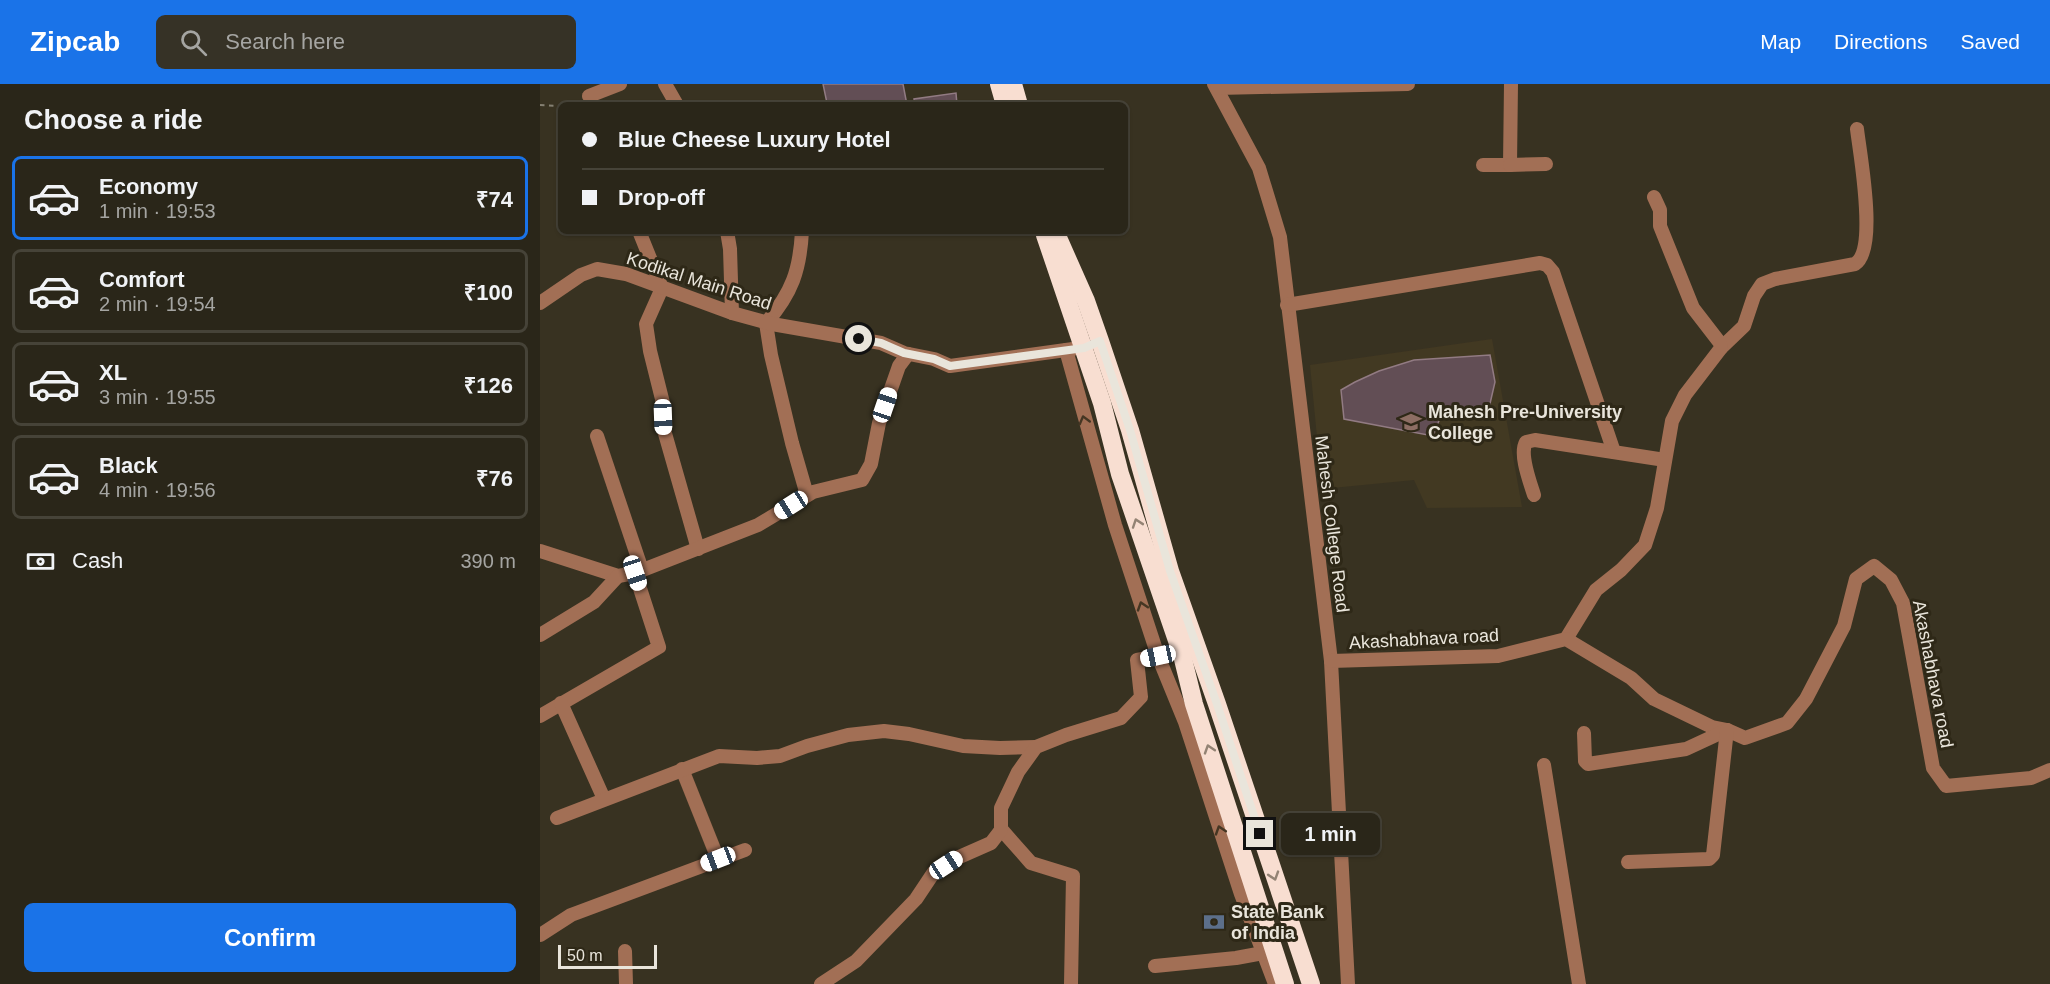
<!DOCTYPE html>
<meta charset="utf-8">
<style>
body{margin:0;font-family:Helvetica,sans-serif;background:#363226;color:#f1f3f6;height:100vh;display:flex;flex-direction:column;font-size:22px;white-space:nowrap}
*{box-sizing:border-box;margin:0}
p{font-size:20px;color:#a5a5a2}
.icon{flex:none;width:33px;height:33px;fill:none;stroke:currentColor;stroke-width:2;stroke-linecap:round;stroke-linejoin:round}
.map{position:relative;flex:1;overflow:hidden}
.panel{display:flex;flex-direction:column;background:#2a2619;width:540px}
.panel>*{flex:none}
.hud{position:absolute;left:18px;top:18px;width:570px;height:132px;border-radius:9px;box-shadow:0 2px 4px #0004,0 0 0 2px #464338;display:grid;align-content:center;height:132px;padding:0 24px;background:#2a2619}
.scale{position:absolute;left:18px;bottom:15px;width:99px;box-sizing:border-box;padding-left:6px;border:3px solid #e9e5db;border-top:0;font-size:16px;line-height:21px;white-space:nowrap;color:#e9e5db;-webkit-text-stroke:4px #2e2817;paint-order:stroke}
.end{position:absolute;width:27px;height:27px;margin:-14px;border:8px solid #e9e5db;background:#111;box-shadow:0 0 0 3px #111}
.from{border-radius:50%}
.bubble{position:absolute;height:42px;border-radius:9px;background:#2a2619;box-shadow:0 2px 4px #0004,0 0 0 2px #464338;font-size:20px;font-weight:700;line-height:42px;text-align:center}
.car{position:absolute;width:18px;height:36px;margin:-18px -9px;border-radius:8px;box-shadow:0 0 4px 2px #0007;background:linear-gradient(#fff 24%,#345 0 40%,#fff 0 76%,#345 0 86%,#fff 0)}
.hud b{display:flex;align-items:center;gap:21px;height:57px;font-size:22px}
.hud b+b{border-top:2px solid #464338}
.hud i{width:15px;height:15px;background:#f1f3f6}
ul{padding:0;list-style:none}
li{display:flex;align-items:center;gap:18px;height:84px;margin:0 12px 9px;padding:0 12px;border:3px solid #464338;border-radius:9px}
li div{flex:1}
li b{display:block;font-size:22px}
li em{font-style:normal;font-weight:700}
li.on{border-color:#1a73e8}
li>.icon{width:54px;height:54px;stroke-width:1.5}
h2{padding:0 24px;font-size:27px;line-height:72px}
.pay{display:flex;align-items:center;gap:15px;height:66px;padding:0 24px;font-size:22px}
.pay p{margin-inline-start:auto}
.action{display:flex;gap:12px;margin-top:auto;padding:12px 24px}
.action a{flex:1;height:69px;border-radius:9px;background:#1a73e8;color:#fff;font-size:24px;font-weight:700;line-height:69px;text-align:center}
header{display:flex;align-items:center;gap:36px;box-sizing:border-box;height:84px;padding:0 30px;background:#1a73e8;color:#fff}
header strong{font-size:28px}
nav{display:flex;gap:33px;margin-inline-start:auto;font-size:21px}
.search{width:420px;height:54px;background:#363226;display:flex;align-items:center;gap:15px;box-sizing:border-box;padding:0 21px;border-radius:9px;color:#a5a5a2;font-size:22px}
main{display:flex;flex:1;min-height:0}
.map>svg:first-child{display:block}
.built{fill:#423922}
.building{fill:#624e55;stroke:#927b83;stroke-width:1.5}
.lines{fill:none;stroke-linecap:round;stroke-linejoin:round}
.path{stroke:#858072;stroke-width:2;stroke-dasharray:4.5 4.5;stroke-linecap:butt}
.minor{stroke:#a26f55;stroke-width:14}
.highway{stroke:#f8ded1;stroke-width:18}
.oneway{stroke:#453623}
.oneway2{stroke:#938374}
.route{stroke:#e9e5db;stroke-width:8}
.labels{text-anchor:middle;stroke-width:6;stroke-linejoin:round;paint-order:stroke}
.street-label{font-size:18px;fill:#e9e5db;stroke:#2e2817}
.poi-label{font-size:18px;font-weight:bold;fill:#e9e5db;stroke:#2e2817;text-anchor:start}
</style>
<header>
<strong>Zipcab</strong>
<div class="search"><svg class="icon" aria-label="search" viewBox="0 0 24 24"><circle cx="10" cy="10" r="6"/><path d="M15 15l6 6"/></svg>Search here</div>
<nav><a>Map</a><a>Directions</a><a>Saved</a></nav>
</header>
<main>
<section class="panel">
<h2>Choose a ride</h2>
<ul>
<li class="on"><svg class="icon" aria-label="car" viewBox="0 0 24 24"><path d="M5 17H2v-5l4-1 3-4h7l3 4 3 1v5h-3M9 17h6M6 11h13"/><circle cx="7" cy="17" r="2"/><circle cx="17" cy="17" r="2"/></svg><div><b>Economy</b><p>1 min · 19:53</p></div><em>₹74</em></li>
<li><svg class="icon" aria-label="car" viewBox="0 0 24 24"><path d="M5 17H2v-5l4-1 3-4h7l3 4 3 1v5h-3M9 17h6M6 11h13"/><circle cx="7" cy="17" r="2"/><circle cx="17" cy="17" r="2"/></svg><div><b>Comfort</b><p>2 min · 19:54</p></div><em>₹100</em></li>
<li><svg class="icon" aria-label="car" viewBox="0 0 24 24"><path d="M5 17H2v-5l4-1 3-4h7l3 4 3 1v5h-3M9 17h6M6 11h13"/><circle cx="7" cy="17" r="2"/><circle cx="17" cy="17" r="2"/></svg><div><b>XL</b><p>3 min · 19:55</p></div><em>₹126</em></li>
<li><svg class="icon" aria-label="car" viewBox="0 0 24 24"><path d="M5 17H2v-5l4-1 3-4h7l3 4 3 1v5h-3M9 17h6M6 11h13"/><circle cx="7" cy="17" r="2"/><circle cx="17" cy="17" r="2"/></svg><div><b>Black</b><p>4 min · 19:56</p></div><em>₹76</em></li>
</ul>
<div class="pay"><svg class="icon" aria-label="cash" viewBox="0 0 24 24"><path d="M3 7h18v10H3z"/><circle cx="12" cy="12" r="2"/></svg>Cash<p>390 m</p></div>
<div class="action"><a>Confirm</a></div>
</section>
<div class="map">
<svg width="1510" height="900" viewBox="0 0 1510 900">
<rect width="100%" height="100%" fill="#383221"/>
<polygon class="built" points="952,255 982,423 887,424 874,396 782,405 770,281"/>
<g class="building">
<polygon points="283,0 363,0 367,21 291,21 291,18 287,19"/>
<polygon points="416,9 417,21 375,21 374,15"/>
<polygon points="950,271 955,298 949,324 904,324 893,352 804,335 801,306 815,298 839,287 874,276"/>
</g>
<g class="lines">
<polyline class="path" points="0,21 21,22"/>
<g class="minor">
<polyline points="125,0 137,21"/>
<polyline points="674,0 719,84 740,153 791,577 808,900"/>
<polyline points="677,4 868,0"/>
<polyline points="49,12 80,0"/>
<polyline points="943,81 970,81 971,0"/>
<polyline points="970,81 1006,80"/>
<polyline points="99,147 122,204 106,240 110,267 123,319 124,346 158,465"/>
<polyline points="187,147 190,165 192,229"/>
<path d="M262 147C260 186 252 209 226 239L231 271 252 359 267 411"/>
<polyline points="0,219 41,191 57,185 86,190 192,229 232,240 341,259 364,269 394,275 410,282 533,265"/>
<polyline points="747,221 1000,179 1007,181 1013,188 1074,368"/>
<path d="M1181 264 1204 242 1214 212 1222 200 1235 195 1315 180C1338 166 1320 71 1317 45"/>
<polyline points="526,266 575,441 618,572 645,638 701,810 735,900"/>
<polyline points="57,352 102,486"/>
<path d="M994 411C990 398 979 370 986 358L995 356 1125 376"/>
<polyline points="0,467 78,492 95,489 119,563 0,632"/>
<polyline points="95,489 218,441 273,408 322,396 331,380 339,339 359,282 368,270"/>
<polyline points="0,551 54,518 78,492"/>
<polyline points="1026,555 1056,506 1081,486 1105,461 1117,424 1132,337 1145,311 1181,264 1180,259 1153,224 1120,142 1120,126 1114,113"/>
<polyline points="791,577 958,572 1026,555 1091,594 1114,615 1172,643 1187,646 1205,654 1247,639 1266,615 1304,542 1316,495 1334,482 1351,496 1363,519 1393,684 1406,702 1491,694 1510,686"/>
<polyline points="21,619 64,715"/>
<polyline points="1044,649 1045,677 1048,680 1146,665 1187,646"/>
<polyline points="1004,681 1039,900"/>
<polyline points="142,685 178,775"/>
<polyline points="17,734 179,672 217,674 240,672 267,662 308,651 344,647 369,650 423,662 460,664 496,663"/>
<polyline points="461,745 491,779 533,792 531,900"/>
<polyline points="1088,778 1169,775 1173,771 1187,646"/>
<polyline points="0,851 31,831 205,766"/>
<polyline points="85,867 86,900"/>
<polyline points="615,882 696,874 723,869"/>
<polyline points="281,900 316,877 376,815 394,788 417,774 451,759 461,746 461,724 478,688 496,663 526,651 581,634 601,613 597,576 618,572"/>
</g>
<g class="highway">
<polyline points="459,0 465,21"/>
<polyline points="473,0 479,21"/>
<polyline points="515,147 546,217 560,257 590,346 630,487 677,620 771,900"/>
<polyline points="505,151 562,319 580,390 642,571 654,620 745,900"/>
</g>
</g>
<defs><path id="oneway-chevron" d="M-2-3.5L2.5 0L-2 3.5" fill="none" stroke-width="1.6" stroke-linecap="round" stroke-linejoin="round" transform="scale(1.5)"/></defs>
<g class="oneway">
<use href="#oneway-chevron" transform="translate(544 336) rotate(-105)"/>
<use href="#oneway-chevron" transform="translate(602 522) rotate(-108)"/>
<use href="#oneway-chevron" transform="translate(680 746) rotate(-108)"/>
</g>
<g class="oneway2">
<use href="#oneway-chevron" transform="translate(597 439) rotate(-109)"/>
<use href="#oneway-chevron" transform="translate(669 665) rotate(-108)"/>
<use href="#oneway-chevron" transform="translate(734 792) rotate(72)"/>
</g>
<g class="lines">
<polyline class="route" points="319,255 341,259 364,269 394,275 410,282 544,264 560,257 590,346 630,487 677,620 720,750"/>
</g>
<defs>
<symbol id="university-bare" viewBox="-9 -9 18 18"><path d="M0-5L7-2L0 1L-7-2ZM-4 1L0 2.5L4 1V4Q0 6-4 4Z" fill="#8d6e63" stroke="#2e2817" stroke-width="2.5" paint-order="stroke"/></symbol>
<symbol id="bank-bare" viewBox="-9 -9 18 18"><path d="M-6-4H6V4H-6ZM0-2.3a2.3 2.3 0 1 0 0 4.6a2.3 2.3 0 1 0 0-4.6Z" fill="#5c6f8a" stroke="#2e2817" stroke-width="2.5" paint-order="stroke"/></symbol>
</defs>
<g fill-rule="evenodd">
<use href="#university-bare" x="856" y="323" width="30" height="30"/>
<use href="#bank-bare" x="659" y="823" width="30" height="30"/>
</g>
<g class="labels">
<g class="street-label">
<text transform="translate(159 197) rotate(18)" y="6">Kodikal Main Road</text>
<text transform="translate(792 440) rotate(83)" y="6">Mahesh College Road</text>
<text transform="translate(884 555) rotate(-3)" y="6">Akashabhava road</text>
<text transform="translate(1393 590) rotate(79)" y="6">Akashabhava road</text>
</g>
<g class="poi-label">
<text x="888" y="334">Mahesh Pre-University<tspan x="888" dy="21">College</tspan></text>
<text x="691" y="834">State Bank<tspan x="691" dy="21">of India</tspan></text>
</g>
</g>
</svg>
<div class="scale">50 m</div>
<i class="end from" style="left:319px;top:255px"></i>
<i class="end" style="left:720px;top:750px"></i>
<div class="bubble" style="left:741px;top:729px;width:99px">1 min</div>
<i class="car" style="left:345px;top:321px;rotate:19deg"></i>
<i class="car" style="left:123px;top:333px;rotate:178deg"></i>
<i class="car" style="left:251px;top:421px;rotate:238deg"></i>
<i class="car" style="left:95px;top:489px;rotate:162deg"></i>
<i class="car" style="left:618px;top:572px;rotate:258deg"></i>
<i class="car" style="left:178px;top:775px;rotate:249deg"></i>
<i class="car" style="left:406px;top:781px;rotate:57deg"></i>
<div class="hud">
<b><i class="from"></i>Blue Cheese Luxury Hotel</b>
<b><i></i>Drop-off</b>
</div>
</div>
</main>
